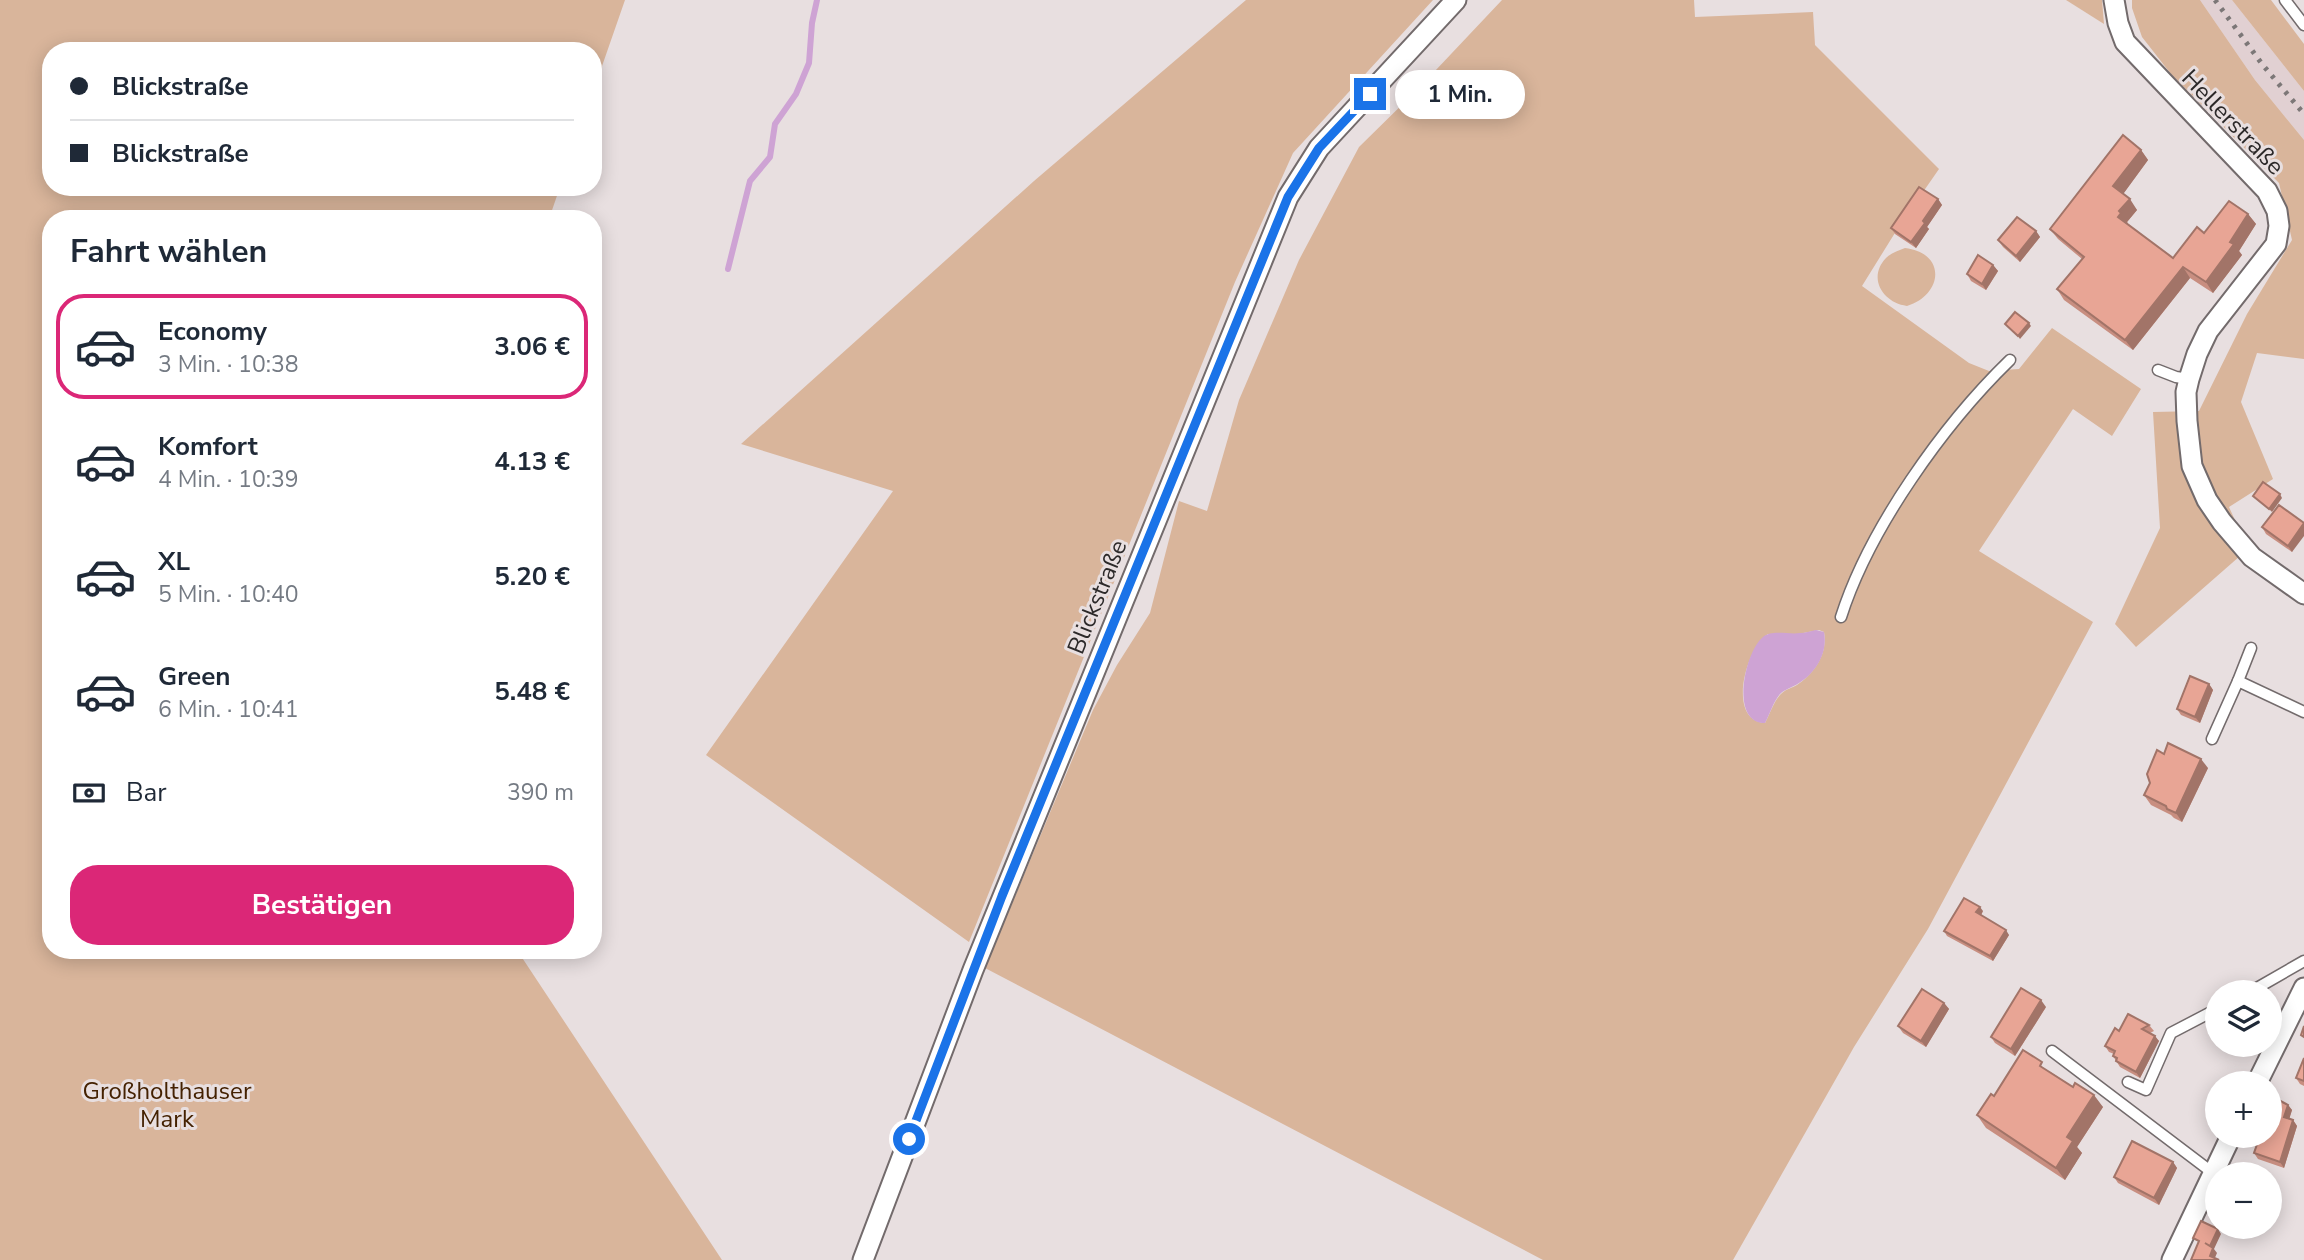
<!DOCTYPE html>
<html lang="de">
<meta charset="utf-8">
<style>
body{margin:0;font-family:"Nunito Sans",sans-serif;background:#f2f2f3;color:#1f2937;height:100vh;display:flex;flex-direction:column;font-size:26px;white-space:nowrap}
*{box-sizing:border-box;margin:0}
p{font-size:23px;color:#747a83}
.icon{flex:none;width:38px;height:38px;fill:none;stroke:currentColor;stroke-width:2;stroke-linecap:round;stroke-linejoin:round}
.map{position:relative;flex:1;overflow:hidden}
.details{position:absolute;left:42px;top:210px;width:560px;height:749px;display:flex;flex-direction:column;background:#fff;border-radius:28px;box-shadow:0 4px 18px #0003}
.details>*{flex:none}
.banner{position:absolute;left:42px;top:42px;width:560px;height:154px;border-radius:28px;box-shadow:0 4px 18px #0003;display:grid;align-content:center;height:154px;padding:0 28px;background:#fff}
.fabs{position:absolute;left:2205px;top:980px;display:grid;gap:14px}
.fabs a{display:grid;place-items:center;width:77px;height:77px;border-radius:50%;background:#fff;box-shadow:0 4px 18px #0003;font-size:35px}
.end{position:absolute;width:32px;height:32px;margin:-16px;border:9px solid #1a73e8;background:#fff;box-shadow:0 0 0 4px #fff}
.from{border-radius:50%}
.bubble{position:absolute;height:49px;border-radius:24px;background:#fff;box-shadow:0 4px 18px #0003;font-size:23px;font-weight:700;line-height:49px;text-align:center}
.banner b{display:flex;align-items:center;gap:24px;height:66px;font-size:26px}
.banner b+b{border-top:2px solid #e0e1e3}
.banner i{width:18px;height:18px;background:#1f2937}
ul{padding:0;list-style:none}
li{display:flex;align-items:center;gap:21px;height:105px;margin:0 14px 10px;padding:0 14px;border:4px solid transparent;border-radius:28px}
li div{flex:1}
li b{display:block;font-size:26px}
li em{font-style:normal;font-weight:700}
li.current{border-color:#db2777}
li>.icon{width:63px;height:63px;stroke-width:1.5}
h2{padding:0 28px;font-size:32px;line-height:84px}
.pay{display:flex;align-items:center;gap:18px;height:77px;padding:0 28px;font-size:26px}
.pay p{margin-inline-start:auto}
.action{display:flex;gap:14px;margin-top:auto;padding:14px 28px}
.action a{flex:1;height:80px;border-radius:28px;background:#db2777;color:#fff;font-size:28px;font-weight:700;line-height:80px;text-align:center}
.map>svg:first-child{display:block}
.built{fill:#e1d0d2}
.green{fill:#d9b59b;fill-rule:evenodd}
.water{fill:#cea3d4}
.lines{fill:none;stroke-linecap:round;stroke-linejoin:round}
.stream{stroke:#cea3d4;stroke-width:6}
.lane-casing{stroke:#736b6c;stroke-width:13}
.street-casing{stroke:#736b6c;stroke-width:23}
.lane{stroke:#fff;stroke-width:10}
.street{stroke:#fff;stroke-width:19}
.rail{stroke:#7c7777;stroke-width:5;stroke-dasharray:3.5 7;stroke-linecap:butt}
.wall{fill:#c88e80}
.shaded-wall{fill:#a27468}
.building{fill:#e8a595;stroke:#a27468;stroke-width:2}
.route{stroke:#1a73e8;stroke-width:9}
.labels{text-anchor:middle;stroke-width:6;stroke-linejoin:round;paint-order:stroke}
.street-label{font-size:24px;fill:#2c2929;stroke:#e8dfe0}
.park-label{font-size:24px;fill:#442101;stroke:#e8dfe0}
</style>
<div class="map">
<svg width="2304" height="1260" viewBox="0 0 2304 1260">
<rect width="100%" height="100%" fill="#e8dfe0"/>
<polygon class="built" points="2200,0 2232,0 2304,91 2304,140 2255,80"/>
<g class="green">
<polygon points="0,0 625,0 593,92 593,51 51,51 51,187 560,187 549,219 51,219 51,950 517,950 722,1260 0,1260"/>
<polygon points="1246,0 1433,0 1293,153 1235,282 969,942 706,755 893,491 741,444 1034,181"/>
<path d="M1502 0H1694L1695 17 1813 12 1815 45 1939 169 1898 228 1862 286 1969 363 1989 371 2019 369 2052 328 2141 389 2112 436 2073 409 1979 551 2093 622 1928 929 1854 1047 1733 1260H1543L985 968 1093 710 1117 665 1150 613 1179 501 1207 511 1239 400 1299 260 1359 147 1418 89ZM1819 630 1824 632C1828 654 1814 674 1797 685 1792 688 1786 689 1782 693 1774 700 1770 714 1765 723 1726 720 1746 648 1768 634H1798Z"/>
<polygon points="2066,0 2102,0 2104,24"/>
<polygon points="2132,0 2200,0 2255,80 2304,140 2304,359 2257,353 2241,402 2273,479 2229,507 2248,549 2136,647 2115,624 2160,528 2153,412 2199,411 2247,314 2292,240 2279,183 2171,74 2142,37 2132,8"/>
<polygon points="2232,0 2271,0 2304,44 2304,91"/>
<path d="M1905 248C1947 253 1943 295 1907 306 1883 303 1867 278 1886 258 1891 253 1898 251 1905 248Z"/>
</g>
<path class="water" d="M1816 630 1824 632C1828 653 1816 672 1799 683 1793 687 1785 689 1780 694 1773 702 1770 714 1765 723 1729 723 1745 651 1763 637 1772 629 1789 635 1800 633 1805 633 1810 631 1816 630Z"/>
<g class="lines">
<polyline class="stream" points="728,269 750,181 770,157 775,124 796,94 809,63 812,23 817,0"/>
<defs>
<g id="lane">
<polyline points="2285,0 2304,25"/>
<polyline points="2158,370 2176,377 2189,379"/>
<path d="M1841 617C1869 529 1943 425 2010 360"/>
<polyline points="2238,681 2251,648"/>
<polyline points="2212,739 2238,681 2304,712"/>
<polyline points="2250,992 2304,961"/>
<polyline points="2052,1051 2213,1173"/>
<polyline points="2128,1082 2146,1090 2171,1033 2217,1009"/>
</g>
<g id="street">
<polyline points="2114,0 2118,23 2125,42 2267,191 2277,211 2279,226 2276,244 2208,331 2197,354 2189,379 2186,392 2187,421 2192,466 2207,500 2222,522 2252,557 2304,594"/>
<polyline points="2257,1083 2304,988"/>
<polyline points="863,1260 973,970 1288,197 1319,148 1456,0"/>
<polyline points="2172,1260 2231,1136"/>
</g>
</defs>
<use href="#lane" class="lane-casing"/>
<use href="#street" class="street-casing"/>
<use href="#lane" class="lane"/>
<use href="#street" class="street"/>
<polyline class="rail" points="2215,0 2262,64 2304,114"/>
</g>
<g class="wall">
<polygon points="2141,150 2148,160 2123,194 2137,210 2127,222 2128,224 2173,258 2204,233 2248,214 2256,224 2239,251 2242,255 2213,293 2190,278 2133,350 2064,300 2057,289 2082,259 2058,239 2050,229"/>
<polygon points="1938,199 1942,205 1927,227 1929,229 1916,248 1895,234 1891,228"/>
<polygon points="2036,231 2040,237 2020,262 2003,247 1998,240"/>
<polygon points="1993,265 1998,271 1986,290 1971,281 1967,274"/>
<polygon points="2304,523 2292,552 2266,534 2262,527"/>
<polygon points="2209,684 2213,690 2200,723 2181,715 2177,709"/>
<polygon points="2164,754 2208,768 2182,822 2174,818 2171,815 2151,805 2144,795"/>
<polygon points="1983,911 1981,915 2009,935 1993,961 1947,936 1944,931"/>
<polygon points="1944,1003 1949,1009 1926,1047 1903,1033 1898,1026"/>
<polygon points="2046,1007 2015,1056 1995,1043 1991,1037"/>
<polygon points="2149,1025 2154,1031 2150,1033 2159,1041 2140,1078 2120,1067 2113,1056 2114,1054 2109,1052 2105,1046 2119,1031"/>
<polygon points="2304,1058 2304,1086 2300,1084 2296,1078"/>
<polygon points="2049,1071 2103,1107 2077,1147 2082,1153 2065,1180 1986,1128 1977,1115 1994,1096"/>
<polygon points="2288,1105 2292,1110 2289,1119 2293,1120 2297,1126 2284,1168 2258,1159 2254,1153"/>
<polygon points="2173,1162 2177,1168 2159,1205 2118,1183 2114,1177"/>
<polygon points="2239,1227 2254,1227 2252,1231"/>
</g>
<g class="shaded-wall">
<polygon points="2141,150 2148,160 2121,197 2113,186"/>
<polygon points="1938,199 1942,205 1927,227 1929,229 1916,248 1911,242 1923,221"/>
<polygon points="2130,199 2137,210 2127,222 2128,224 2125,227 2118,217 2119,211"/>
<polygon points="2248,214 2256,224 2239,251 2242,255 2213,293 2206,282 2230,242"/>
<polygon points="2036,231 2040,237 2020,262 2016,256"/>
<polygon points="1993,265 1998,271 1986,290 1982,284"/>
<polygon points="2183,267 2190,278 2133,350 2125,340"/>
<polygon points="2029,323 2031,326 2020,339 2018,336"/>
<polygon points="2280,494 2282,498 2272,512 2269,509"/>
<polygon points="2304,524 2304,536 2292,552 2288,546"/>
<polygon points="2209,684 2213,690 2200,723 2195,717"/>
<polygon points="2201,759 2208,768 2182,822 2176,813"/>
<polygon points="1980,907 1983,911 1980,917 1976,912"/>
<polygon points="2006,930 2009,935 1993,961 1990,956"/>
<polygon points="2041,1000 2046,1007 2015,1056 2011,1049"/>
<polygon points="1944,1003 1949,1009 1926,1047 1921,1041"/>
<polygon points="2155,1036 2159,1041 2140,1078 2136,1072"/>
<polygon points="2094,1095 2103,1107 2077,1147 2082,1153 2065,1180 2056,1168 2067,1137"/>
<polygon points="2288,1105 2292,1110 2288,1123 2284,1117"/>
<polygon points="2293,1120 2297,1126 2284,1168 2280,1162"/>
<polygon points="2173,1162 2177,1168 2159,1205 2154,1198"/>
<polygon points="2218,1229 2221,1234 2214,1249 2217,1253 2214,1260 2210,1256 2210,1246"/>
</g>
<g class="building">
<polygon points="2123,135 2141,150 2113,186 2130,199 2119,211 2121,213 2118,217 2173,258 2197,227 2204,233 2229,201 2248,214 2230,242 2234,244 2206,282 2183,267 2125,340 2057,289 2084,257 2050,229"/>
<polygon points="1919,187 1938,199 1923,221 1925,223 1911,242 1891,228"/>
<polygon points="2017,217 2036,231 2016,256 1998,240"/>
<polygon points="1978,255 1993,265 1982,284 1967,274"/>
<polygon points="2015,312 2029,323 2018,336 2005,324"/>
<polygon points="2263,482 2280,494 2269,509 2253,496"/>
<polygon points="2279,505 2304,523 2288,546 2262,527"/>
<polygon points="2190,676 2209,684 2195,717 2177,709"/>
<polygon points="2168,743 2201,759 2176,813 2167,809 2166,806 2144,795 2150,783 2147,774 2157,750 2164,754"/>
<polygon points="1964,898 1980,907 1976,912 2006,930 1990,956 1944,931"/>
<polygon points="2021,988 2041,1000 2011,1049 1991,1037"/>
<polygon points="1922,989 1944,1003 1921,1041 1898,1026"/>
<polygon points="2128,1014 2149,1025 2142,1029 2155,1036 2136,1072 2116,1061 2117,1058 2113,1056 2115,1051 2105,1046 2115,1028 2119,1031"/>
<polygon points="2304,1026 2304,1037 2301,1035"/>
<polygon points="2023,1050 2042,1062 2040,1066 2073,1087 2075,1083 2094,1095 2067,1137 2073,1141 2056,1168 1977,1115 1991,1094 1994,1096"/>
<polygon points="2304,1058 2304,1081 2296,1078"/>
<polygon points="2273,1097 2288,1105 2284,1117 2293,1120 2280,1162 2254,1153 2260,1136 2270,1136 2270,1105"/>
<polygon points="2132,1141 2173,1162 2154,1198 2114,1177"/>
<polygon points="2201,1221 2218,1229 2210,1246 2205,1243 2213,1248 2210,1256 2219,1260 2191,1260 2199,1241 2193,1238"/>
</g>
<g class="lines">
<polyline class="route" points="909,1139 1002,896 1288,197 1319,148 1370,94"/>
</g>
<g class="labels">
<g class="street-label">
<text transform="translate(2233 122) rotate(46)" y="8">Hellerstraße</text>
<text transform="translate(1097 597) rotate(-68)" y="8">Blickstraße</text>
</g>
<g class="park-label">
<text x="167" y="1099">Großholthauser<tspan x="167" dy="28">Mark</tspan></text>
</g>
</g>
</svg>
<div class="fabs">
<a><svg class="icon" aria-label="layers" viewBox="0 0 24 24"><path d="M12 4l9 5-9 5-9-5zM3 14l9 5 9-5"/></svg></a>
<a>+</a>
<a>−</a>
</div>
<i class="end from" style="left:909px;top:1139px"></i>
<i class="end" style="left:1370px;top:94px"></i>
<div class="bubble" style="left:1395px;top:70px;width:130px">1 Min.</div>
<div class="banner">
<b><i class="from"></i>Blickstraße</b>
<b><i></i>Blickstraße</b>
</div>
<section class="details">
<h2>Fahrt wählen</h2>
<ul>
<li class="current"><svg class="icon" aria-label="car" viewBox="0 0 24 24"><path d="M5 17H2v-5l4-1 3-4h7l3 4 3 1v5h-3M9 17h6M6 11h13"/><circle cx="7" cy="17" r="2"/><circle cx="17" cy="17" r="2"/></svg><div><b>Economy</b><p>3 Min. · 10:38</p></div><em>3.06 €</em></li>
<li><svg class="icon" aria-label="car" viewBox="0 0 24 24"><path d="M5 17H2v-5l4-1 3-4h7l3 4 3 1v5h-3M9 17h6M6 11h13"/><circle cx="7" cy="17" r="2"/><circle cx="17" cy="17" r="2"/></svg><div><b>Komfort</b><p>4 Min. · 10:39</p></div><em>4.13 €</em></li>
<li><svg class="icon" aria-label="car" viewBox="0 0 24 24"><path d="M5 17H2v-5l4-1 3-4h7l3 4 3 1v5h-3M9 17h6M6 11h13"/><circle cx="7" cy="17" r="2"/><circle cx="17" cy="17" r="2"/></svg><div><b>XL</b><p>5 Min. · 10:40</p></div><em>5.20 €</em></li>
<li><svg class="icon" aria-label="car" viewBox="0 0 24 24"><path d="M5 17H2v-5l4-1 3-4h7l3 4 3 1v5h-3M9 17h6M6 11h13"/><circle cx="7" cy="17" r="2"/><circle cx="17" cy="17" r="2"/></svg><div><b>Green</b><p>6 Min. · 10:41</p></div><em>5.48 €</em></li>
</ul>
<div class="pay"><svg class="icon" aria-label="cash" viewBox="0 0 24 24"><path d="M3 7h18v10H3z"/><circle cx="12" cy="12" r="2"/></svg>Bar<p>390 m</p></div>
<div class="action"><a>Bestätigen</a></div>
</section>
</div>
